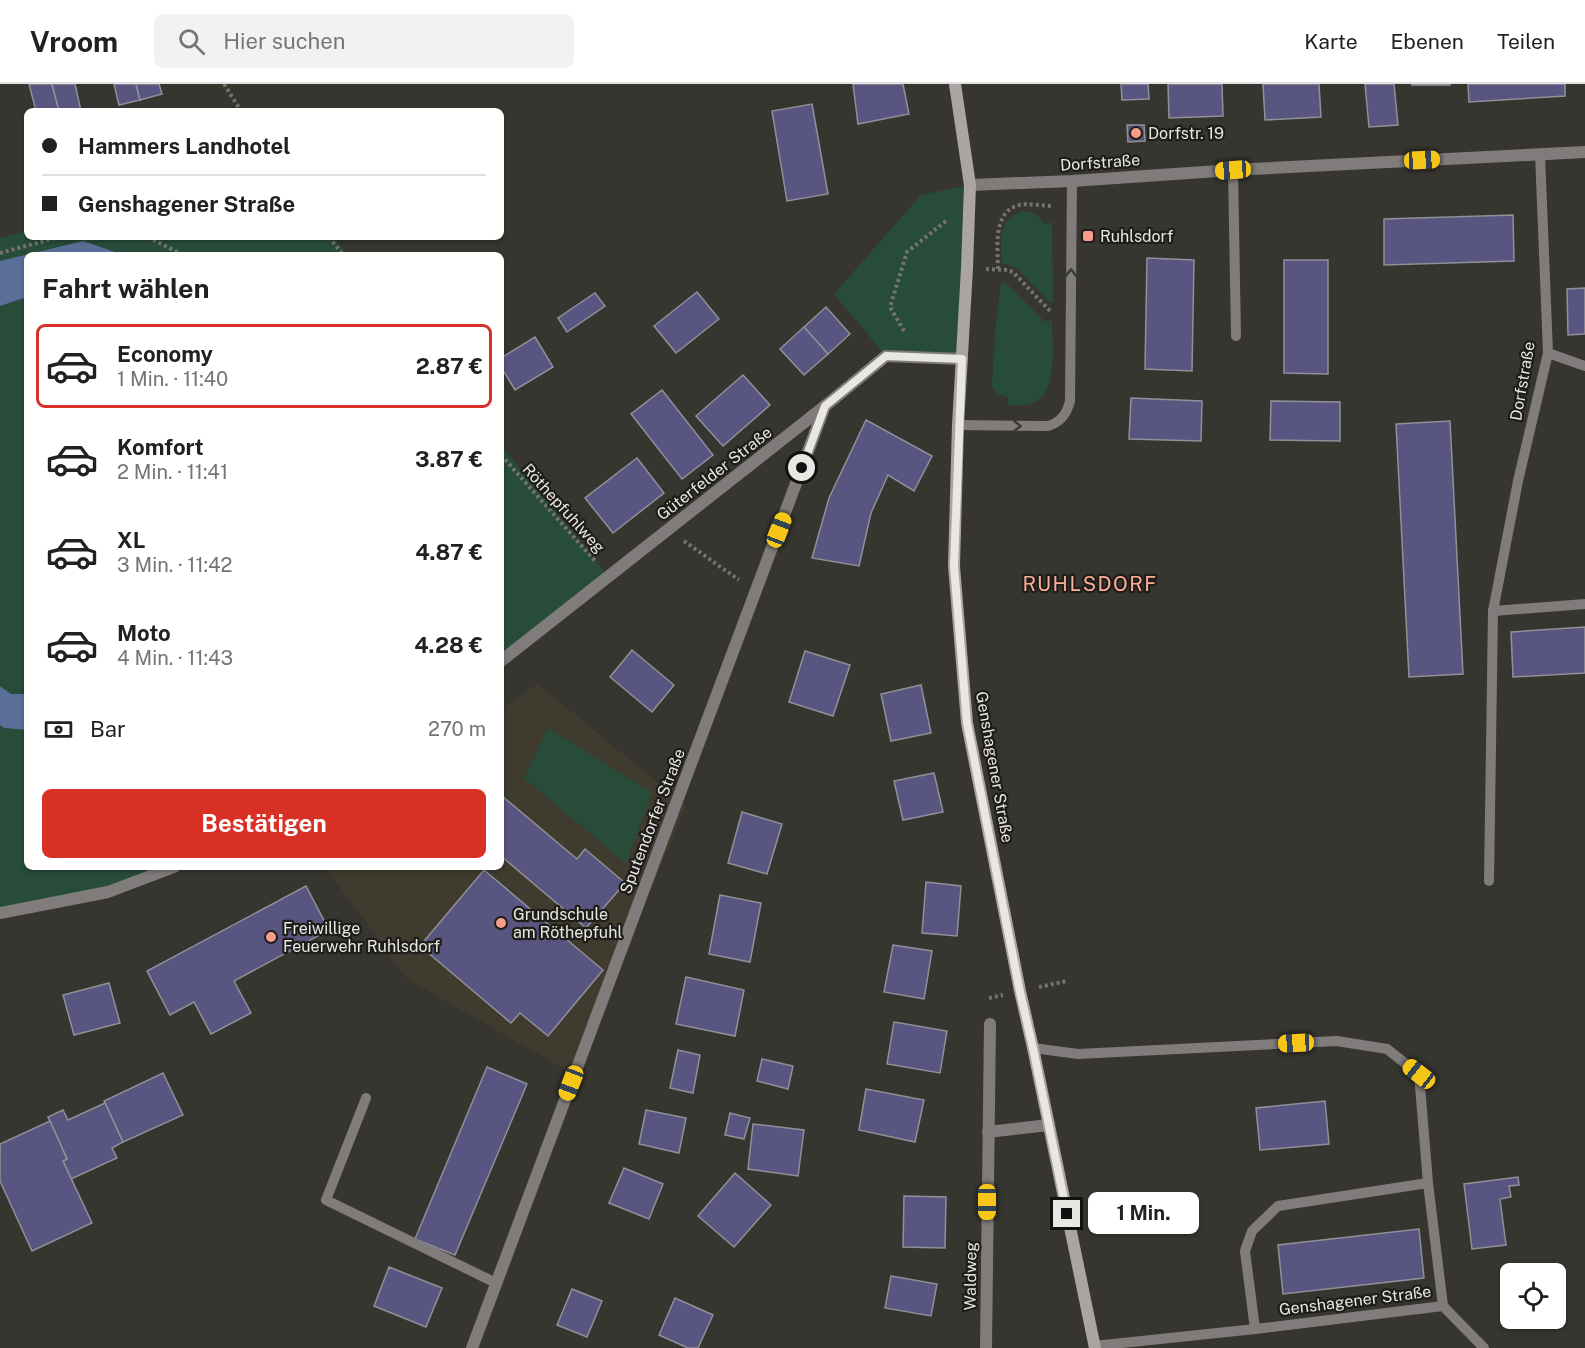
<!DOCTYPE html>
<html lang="de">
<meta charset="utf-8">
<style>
body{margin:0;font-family:"Public Sans",sans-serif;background:#f2f2f2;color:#202124;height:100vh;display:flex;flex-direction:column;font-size:22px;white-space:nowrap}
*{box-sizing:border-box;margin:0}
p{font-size:20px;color:#757577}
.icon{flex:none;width:33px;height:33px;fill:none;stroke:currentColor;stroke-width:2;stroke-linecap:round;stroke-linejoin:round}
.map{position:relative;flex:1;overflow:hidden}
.drawer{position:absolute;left:24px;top:168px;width:480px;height:618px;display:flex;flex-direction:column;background:#fff;border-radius:9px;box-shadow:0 2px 4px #0004}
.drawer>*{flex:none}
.top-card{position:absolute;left:24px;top:24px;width:480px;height:132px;border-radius:9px;box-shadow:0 2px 4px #0004;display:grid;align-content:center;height:132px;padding:0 18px;background:#fff}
.tools{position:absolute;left:1500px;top:1179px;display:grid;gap:12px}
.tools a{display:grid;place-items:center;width:66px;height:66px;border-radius:9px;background:#fff;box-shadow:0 2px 4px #0004;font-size:30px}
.end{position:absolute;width:27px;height:27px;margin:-14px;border:8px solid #e8e7e3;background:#111;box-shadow:0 0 0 3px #111}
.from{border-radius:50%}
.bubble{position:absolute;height:42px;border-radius:9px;background:#fff;box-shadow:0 2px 4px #0004;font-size:20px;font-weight:700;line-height:42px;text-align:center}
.car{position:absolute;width:18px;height:36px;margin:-18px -9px;border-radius:8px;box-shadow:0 0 4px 2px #0007;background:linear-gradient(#f5c518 24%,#345 0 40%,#f5c518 0 76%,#345 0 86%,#f5c518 0)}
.top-card b{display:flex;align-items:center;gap:21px;height:57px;font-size:22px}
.top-card b+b{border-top:2px solid #e0e0e0}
.top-card i{width:15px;height:15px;background:#202124}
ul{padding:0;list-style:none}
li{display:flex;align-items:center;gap:18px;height:84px;margin:0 12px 9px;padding:0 6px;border:3px solid transparent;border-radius:9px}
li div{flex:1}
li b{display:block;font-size:22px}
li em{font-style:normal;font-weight:700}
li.selected{border-color:#d93025}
li>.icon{width:54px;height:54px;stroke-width:1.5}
h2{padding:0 18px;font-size:27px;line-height:72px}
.pay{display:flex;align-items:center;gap:15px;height:66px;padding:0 18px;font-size:22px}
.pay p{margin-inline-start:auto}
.button{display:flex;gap:12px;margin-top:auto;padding:12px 18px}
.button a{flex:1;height:69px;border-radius:9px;background:#d93025;color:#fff;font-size:24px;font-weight:700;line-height:69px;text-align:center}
header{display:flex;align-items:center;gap:36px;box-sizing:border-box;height:84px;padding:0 30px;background:#fff;border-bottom:2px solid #e0e0e0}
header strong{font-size:28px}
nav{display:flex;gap:33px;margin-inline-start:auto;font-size:21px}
.search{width:420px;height:54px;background:#f2f2f2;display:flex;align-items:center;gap:15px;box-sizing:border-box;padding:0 21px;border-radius:9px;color:#757577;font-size:22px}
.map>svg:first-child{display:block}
.built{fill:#3f3b2e}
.green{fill:#284c3a}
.water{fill:#5a6f97}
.building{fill:#585580;stroke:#919098;stroke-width:1.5}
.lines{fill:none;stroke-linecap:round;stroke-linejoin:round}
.path{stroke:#74736d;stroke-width:4;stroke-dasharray:3 3;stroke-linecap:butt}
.lane{stroke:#807c7b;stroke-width:10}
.street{stroke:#807c7b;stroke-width:12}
.secondary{stroke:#aba4a3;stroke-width:12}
.oneway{stroke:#3b3a37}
.route{stroke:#e8e7e3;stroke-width:8}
.poi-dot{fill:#f49e89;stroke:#1e1d1a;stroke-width:2}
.labels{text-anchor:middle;stroke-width:4.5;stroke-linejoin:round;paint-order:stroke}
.poi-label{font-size:16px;fill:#e8e7e3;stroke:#1e1d1a;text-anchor:start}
.street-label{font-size:16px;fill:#e8e7e3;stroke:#1e1d1a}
.quarter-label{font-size:20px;letter-spacing:1.5px;fill:#fead99;stroke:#1e1d1a}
</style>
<header>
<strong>Vroom</strong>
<div class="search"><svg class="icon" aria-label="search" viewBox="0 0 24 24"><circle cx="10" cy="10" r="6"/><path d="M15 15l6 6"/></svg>Hier suchen</div>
<nav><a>Karte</a><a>Ebenen</a><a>Teilen</a></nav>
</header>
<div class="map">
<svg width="1585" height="1264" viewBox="0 0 1585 1264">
<rect width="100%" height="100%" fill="#37352f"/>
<polygon class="built" points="538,600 686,722 573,990 407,895 325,783 501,783 501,625"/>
<g class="green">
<polygon points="970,101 962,275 886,272 834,210 921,111"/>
<path d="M1022 127C1033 127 1039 131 1045 140L1052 138 1053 219 1049 217 1016 184 1009 181 1002 180C1001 159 997 135 1022 127Z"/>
<polygon points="27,147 27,153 333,153 348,171 124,171 83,157 0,177 0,154"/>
<path d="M1001 198 1007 200 1044 237H1052C1052 261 1060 315 1027 321 1021 322 1014 321 1008 321V313L997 310 992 302 995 251Z"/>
<polygon points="27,213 27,610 11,610 0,602 0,222"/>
<polygon points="501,361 609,493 501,577"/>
<polygon points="0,641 4,644 27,646 27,783 174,783 108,808 0,829"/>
<polygon points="548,644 652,709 626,779 524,694"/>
</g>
<g class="water">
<polygon points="83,157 124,171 27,171 27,213 0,222 0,177"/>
<polygon points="0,602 11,610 27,610 27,646 4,644 0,641"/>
</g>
<g class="building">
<polygon points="29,0 52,0 59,27 36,27"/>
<polygon points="52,0 75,0 81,27 59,27"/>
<polygon points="114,0 136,0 140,16 119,21"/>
<polygon points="136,0 159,0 162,10 140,16"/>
<polygon points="853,0 903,0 909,30 858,40"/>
<polygon points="1121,0 1148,0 1149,15 1122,16"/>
<polygon points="1168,0 1222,0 1223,32 1169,34"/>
<polygon points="1263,0 1319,0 1321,33 1265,36"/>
<polygon points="1365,0 1394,0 1398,41 1369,43"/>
<rect x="1412" y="0" width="38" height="1"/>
<polygon points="1468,0 1565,0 1565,12 1469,18"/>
<polygon points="812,20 828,110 787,117 772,27"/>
<polygon points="1127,41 1144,41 1145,57 1128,58"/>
<polygon points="1513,131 1514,177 1384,181 1384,135"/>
<polygon points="1147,174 1194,176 1192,287 1145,285"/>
<polygon points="1284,176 1328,176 1328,290 1284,289"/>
<polygon points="1585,204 1585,250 1568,251 1567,205"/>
<polygon points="697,208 719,235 676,269 654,242"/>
<polygon points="595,209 605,222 567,248 558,234"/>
<polygon points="826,223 850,250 828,270 804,243"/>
<polygon points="804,243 828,270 804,291 780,265"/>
<polygon points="535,253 553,283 515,306 501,283 501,274"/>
<polygon points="743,291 770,321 723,362 696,332"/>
<polygon points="662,306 713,371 682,395 631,330"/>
<polygon points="1131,314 1202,317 1201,357 1129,355"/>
<polygon points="1271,317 1340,318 1340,357 1270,356"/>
<polygon points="866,336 932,372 914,407 888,391 871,429 859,482 812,474 829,414"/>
<polygon points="1450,337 1463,590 1409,593 1396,340"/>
<polygon points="637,374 664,409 613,449 585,414"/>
<polygon points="1585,543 1585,589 1513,593 1511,548"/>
<polygon points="632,566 674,601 652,628 610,593"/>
<polygon points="805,567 850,581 833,632 789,618"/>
<polygon points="921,601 931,649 891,657 881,610"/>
<polygon points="934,689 943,728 903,736 894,697"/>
<polygon points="502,712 577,775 585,765 625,799 586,844 501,772"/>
<polygon points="742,728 782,740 767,790 728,779"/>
<polygon points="484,786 603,886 548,952 520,929 511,939 420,862"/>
<polygon points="926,798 961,802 957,852 922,849"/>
<polygon points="306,802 329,846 234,897 251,929 211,950 194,918 170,931 147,887"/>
<polygon points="720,811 761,819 750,878 709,870"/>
<polygon points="893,861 932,867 924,915 884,908"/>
<polygon points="686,893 744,906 735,952 676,940"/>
<polygon points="109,899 120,939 74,951 63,911"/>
<polygon points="894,938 947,947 940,989 887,980"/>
<polygon points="678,966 700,971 693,1009 670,1004"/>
<polygon points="762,975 793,982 788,1005 757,997"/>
<polygon points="487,983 527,1000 455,1171 415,1155"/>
<polygon points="163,989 183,1031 123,1058 104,1017"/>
<polygon points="866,1005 924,1016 915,1058 859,1046"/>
<polygon points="1325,1017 1329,1060 1260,1066 1256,1024"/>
<polygon points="105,1019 123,1058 112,1064 117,1074 71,1095 63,1077 67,1075 48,1033 63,1026 68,1036"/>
<polygon points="646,1026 686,1034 679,1069 639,1060"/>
<polygon points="730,1029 750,1034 744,1055 725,1051"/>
<polygon points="50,1037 67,1075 63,1077 92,1139 32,1167 0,1097 0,1060"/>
<polygon points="753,1040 804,1046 798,1092 748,1085"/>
<polygon points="624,1084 663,1100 649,1135 609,1119"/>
<polygon points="735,1089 771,1121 734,1163 698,1132"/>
<polygon points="1518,1093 1519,1101 1509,1102 1511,1113 1500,1115 1506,1161 1472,1165 1464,1100"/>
<polygon points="904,1112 946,1113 945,1164 903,1163"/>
<polygon points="1419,1145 1424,1194 1283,1210 1278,1161"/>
<polygon points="389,1183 442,1204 426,1243 374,1222"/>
<polygon points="891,1192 937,1200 931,1232 885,1224"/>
<polygon points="572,1205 602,1217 587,1253 557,1241"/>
<polygon points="675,1214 713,1231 698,1264 688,1264 659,1251"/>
</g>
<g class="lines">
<g class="path">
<polyline points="224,0 241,27"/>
<polyline points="148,153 183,171"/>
<polyline points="329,153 343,171"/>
<polyline points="0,169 59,153"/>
<polyline points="986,185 1008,186 1013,188 1051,228"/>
<path d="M998 185C998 165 992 128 1019 121 1026 119 1045 122 1053 122"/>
<polyline points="904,247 890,223 907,168 946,137"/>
<polyline points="501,371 596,478"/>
<polyline points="684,457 739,496"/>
<polyline points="1039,903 1067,897"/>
<polyline points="989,914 1003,911"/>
</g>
<g class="lane">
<polyline points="1540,70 1548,269 1518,397 1493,527 1585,520"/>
<polyline points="1233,86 1236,252"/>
<polyline points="1548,269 1585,282"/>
<path d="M958 341 1048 342C1061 338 1067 330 1070 317L1072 97"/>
<polyline points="1489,797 1493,527"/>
<polyline points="1033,964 1078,970 1337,957 1387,965 1419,990 1428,1099"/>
<polyline points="366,1014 326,1116 496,1199"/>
<polyline points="1443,1222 1484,1264"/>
<polyline points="1094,1262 1255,1245 1443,1222 1428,1099 1278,1122 1252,1147 1245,1167 1255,1245"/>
</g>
<g class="street">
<polyline points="970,101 1072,97 1233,86 1585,68"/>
<polyline points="501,577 825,322 886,272 962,275"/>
<polyline points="0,829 108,808 174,783"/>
<polyline points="988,1048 1049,1041"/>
<polyline points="472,1264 825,322"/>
<polyline points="986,1264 990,940"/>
</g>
<polyline class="secondary" points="955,0 970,101 967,184 958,341 954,482 967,639 1020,907 1033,964 1095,1264"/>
</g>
<defs><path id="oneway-chevron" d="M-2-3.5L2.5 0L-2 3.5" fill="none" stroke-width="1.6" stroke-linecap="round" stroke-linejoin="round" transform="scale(1.5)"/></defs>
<g class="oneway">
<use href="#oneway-chevron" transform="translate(1071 189) rotate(-89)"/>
<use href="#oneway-chevron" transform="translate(1017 342) rotate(1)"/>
</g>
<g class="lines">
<polyline class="route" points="802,384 825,322 886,272 962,275 954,482 967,639 1020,908 1033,964 1067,1130"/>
</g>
<g class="poi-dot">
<circle cx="1136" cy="49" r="6"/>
<rect x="1082" y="146" width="12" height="12" rx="3"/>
<circle cx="501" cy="839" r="6"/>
<circle cx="271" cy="853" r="6"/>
</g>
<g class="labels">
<g class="poi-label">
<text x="1148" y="55">Dorfstr. 19</text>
<text x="1100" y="158">Ruhlsdorf</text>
<text x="513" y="836">Grundschule<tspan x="513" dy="18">am Röthepfuhl</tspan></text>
<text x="283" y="850">Freiwillige<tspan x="283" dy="18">Feuerwehr Ruhlsdorf</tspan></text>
</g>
<g class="street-label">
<text transform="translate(1100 78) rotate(-4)" y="6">Dorfstraße</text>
<text transform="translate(1522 297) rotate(-80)" y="6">Dorfstraße</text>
<text transform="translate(714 389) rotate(-38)" y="6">Güterfelder Straße</text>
<text transform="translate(564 424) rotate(48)" y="6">Röthepfuhlweg</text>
<text transform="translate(995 683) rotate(80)" y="6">Genshagener Straße</text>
<text transform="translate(652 737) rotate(-69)" y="6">Sputendorfer Straße</text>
<text transform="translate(970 1192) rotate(-89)" y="6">Waldweg</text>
<text transform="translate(1355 1216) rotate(-7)" y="6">Genshagener Straße</text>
</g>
<g class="quarter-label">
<text x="1090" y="507">RUHLSDORF</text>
</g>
</g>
</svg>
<div class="tools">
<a><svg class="icon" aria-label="locate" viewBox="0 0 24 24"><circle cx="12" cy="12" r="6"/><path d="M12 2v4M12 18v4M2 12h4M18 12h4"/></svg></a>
</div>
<i class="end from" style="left:802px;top:384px"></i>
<i class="end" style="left:1067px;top:1130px"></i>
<div class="bubble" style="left:1088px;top:1108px;width:111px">1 Min.</div>
<i class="car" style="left:1422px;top:76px;rotate:87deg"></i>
<i class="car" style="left:1233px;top:86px;rotate:266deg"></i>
<i class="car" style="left:779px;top:446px;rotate:21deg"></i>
<i class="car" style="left:1296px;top:959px;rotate:267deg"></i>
<i class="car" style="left:1419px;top:990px;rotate:308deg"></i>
<i class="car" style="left:571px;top:999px;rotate:201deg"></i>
<i class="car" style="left:987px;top:1118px;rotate:180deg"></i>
<div class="top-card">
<b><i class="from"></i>Hammers Landhotel</b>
<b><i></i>Genshagener Straße</b>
</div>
<section class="drawer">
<h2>Fahrt wählen</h2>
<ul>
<li class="selected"><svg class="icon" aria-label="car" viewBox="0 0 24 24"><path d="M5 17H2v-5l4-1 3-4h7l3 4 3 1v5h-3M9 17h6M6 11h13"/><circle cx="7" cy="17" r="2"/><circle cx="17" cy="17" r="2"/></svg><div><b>Economy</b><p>1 Min. · 11:40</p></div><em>2.87 €</em></li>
<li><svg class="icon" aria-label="car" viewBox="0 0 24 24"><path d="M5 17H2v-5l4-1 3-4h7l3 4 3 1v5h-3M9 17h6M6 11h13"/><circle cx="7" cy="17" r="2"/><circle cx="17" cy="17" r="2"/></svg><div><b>Komfort</b><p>2 Min. · 11:41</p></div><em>3.87 €</em></li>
<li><svg class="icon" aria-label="car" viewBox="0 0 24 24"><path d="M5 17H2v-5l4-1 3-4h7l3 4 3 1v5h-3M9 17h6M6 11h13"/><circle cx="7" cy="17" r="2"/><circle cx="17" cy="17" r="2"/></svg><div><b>XL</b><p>3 Min. · 11:42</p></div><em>4.87 €</em></li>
<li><svg class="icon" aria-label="car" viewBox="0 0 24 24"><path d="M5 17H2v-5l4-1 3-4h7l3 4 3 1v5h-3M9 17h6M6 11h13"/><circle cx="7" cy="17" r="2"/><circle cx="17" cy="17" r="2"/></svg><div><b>Moto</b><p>4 Min. · 11:43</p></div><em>4.28 €</em></li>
</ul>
<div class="pay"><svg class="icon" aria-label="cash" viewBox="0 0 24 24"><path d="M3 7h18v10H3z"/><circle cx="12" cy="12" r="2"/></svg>Bar<p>270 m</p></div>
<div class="button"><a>Bestätigen</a></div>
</section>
</div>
